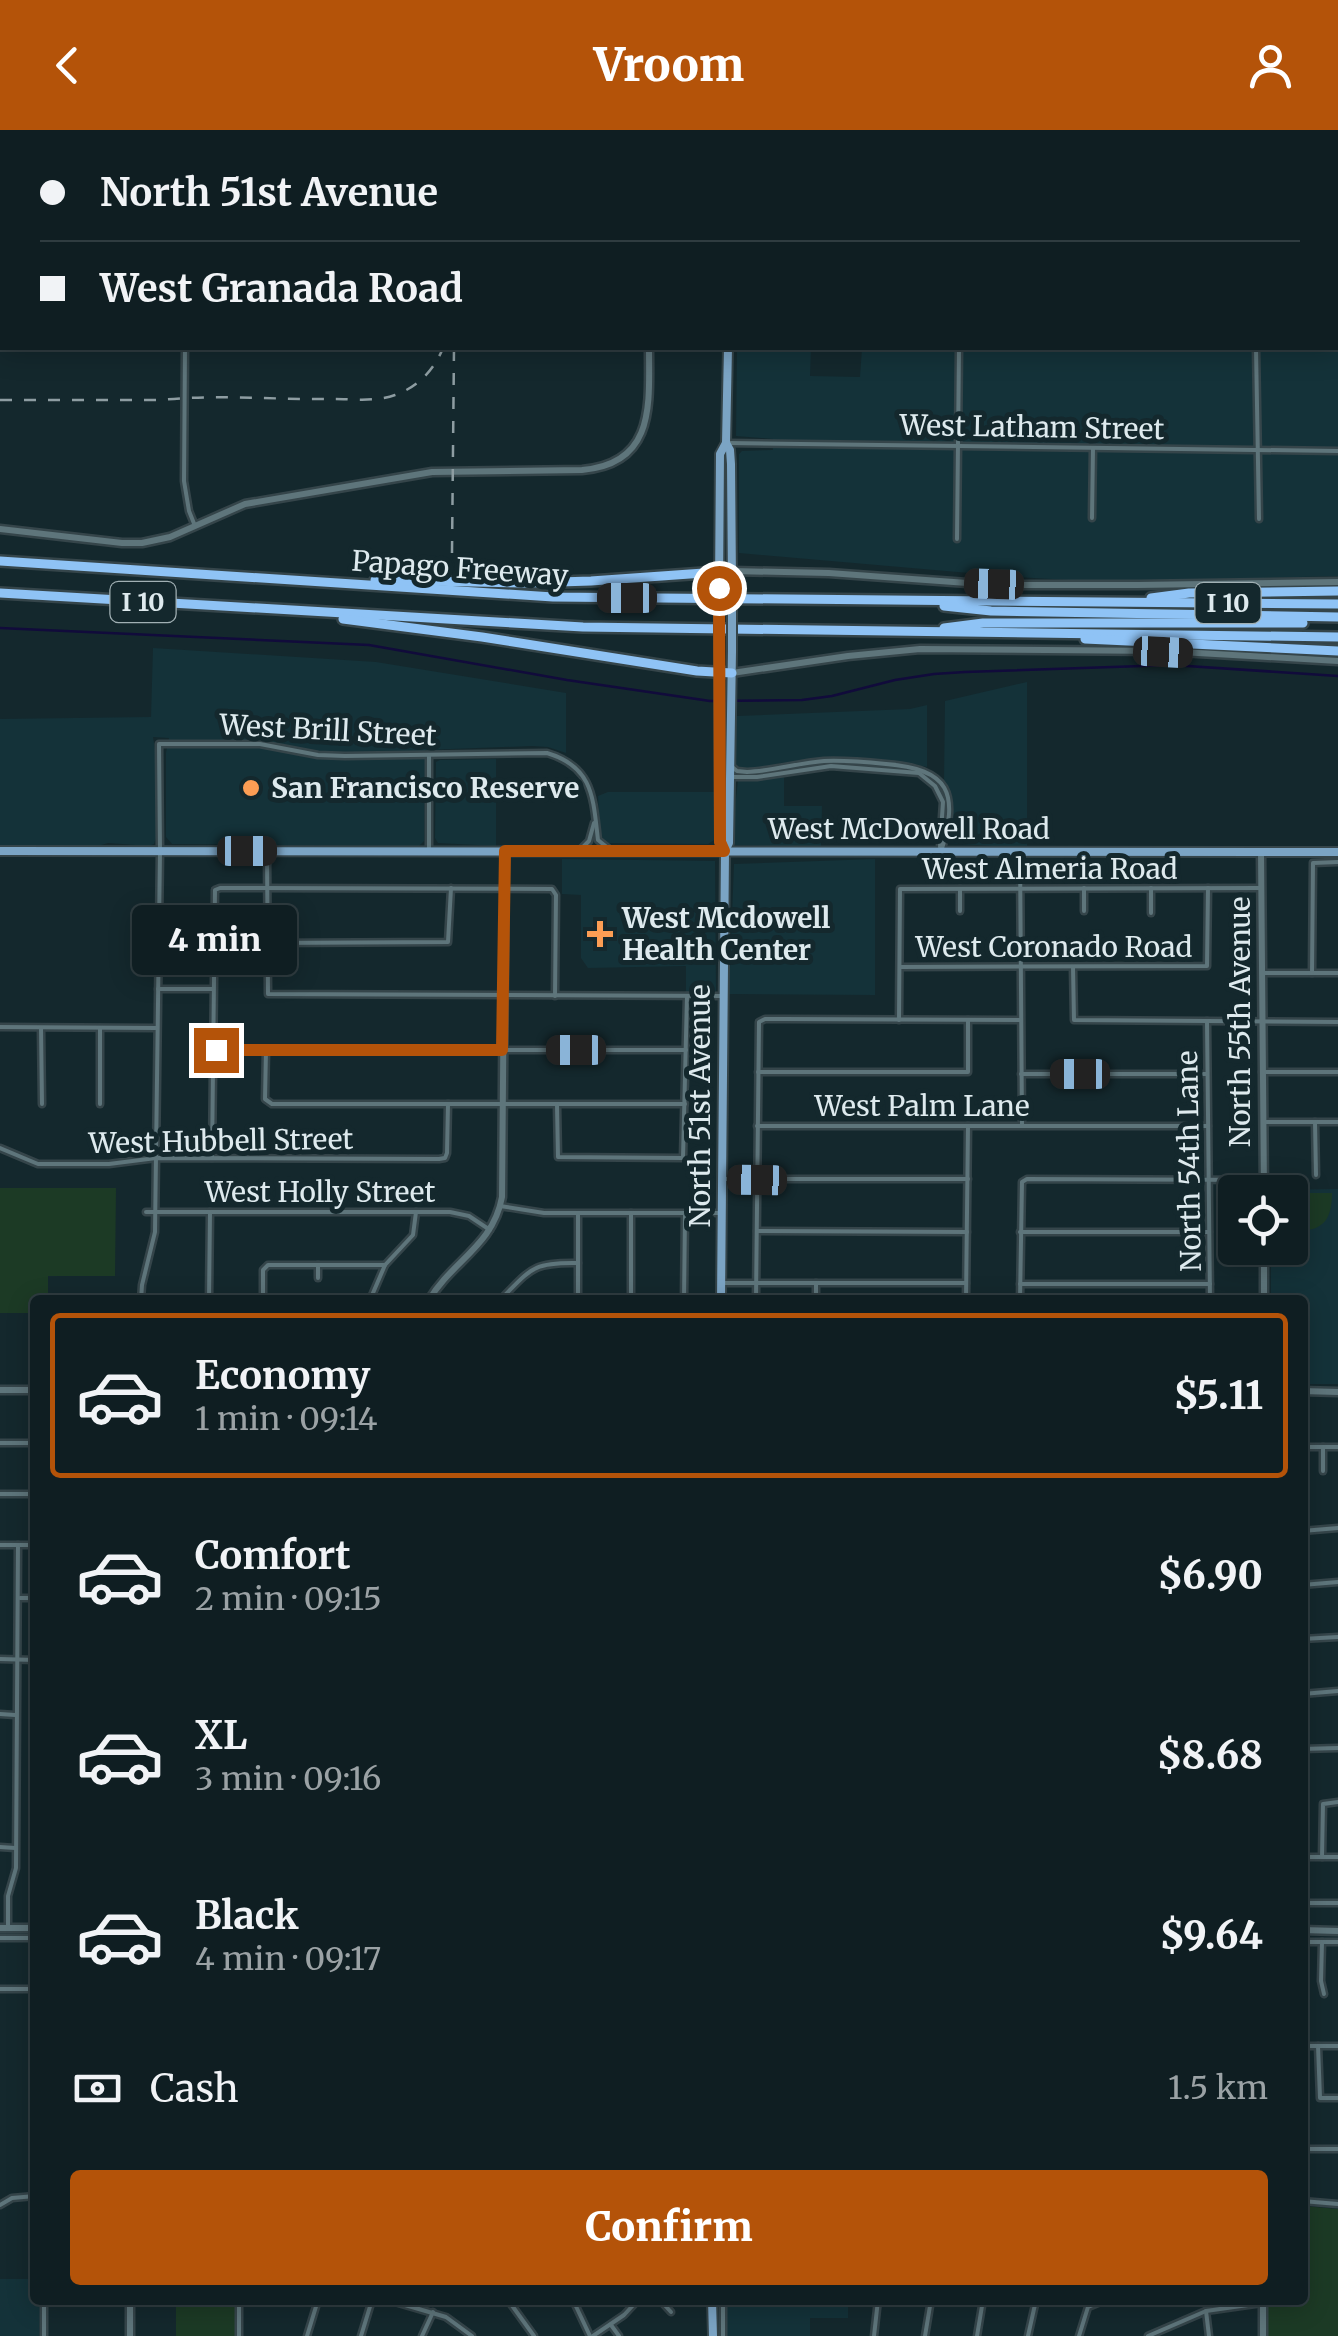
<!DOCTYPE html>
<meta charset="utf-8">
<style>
body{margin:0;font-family:Merriweather,serif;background:#1d2b2f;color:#f1f3f6;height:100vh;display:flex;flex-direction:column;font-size:38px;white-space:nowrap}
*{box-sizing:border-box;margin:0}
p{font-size:32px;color:#9ba2a5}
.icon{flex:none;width:55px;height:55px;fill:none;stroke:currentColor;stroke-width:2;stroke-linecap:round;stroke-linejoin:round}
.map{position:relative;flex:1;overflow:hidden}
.side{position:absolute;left:30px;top:1165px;width:1278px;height:1010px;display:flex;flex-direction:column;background:#0f1e22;border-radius:10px;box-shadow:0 5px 25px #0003,0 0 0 2px #2f3c40}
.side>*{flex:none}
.guide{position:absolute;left:0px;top:0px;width:1340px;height:220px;box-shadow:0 5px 25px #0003,0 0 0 2px #2f3c40;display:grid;align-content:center;height:220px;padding:0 40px;background:#0f1e22}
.buttons{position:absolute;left:1218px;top:1045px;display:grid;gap:20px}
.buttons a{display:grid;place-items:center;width:90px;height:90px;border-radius:10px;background:#0f1e22;box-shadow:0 5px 25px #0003,0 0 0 2px #2f3c40;font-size:50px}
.end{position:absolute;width:45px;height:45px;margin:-22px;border:12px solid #b45309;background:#fff;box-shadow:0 0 0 5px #fff}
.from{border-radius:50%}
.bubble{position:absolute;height:70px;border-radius:10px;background:#0f1e22;box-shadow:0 5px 25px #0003,0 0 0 2px #2f3c40;font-size:32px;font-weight:800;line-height:70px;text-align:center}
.car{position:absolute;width:30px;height:60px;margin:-30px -15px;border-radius:12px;box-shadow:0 0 8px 2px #0007;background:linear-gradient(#222 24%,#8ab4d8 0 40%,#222 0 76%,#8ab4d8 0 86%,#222 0)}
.guide b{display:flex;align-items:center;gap:35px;height:95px;font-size:38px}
.guide b+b{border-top:2px solid #2f3c40}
.guide i{width:25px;height:25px;background:#f1f3f6}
ul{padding:18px 0 0;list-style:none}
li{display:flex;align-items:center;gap:30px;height:165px;margin:0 20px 15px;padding:0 20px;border:5px solid transparent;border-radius:10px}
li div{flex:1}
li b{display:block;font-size:38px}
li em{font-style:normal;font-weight:800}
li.selected{border-color:#b45309}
li>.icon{width:90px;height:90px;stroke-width:1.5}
.pay{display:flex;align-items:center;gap:25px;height:110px;padding:0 40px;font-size:38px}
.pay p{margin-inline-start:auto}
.primary-button{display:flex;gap:20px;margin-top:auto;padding:20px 40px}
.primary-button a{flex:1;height:115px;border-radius:10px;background:#b45309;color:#fff;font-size:40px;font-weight:800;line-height:115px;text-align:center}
header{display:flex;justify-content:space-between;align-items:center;height:130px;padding:0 40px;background:#b45309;color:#fff;font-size:45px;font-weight:800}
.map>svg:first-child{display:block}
.built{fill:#143239}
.green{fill:#1c3a25}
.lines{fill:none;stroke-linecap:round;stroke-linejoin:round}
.stream{stroke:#110b3b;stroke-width:2.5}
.street-casing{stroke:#35454a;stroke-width:9}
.secondary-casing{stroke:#35454a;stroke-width:11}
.primary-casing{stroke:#35454a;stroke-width:12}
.highway-casing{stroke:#35454a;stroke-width:14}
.street{stroke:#5e757b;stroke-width:4}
.secondary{stroke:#5e757b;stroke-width:6}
.primary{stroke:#7ba4c4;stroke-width:8}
.highway{stroke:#8fc3f5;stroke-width:9}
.rail{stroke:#8e9da2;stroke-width:2.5;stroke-dasharray:12 12;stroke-linecap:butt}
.primary-bridge-casing{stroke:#35454a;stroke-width:12;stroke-linecap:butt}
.primary-bridge{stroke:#7ba4c4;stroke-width:8}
.route{stroke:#b45309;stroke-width:12}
.poi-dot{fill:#fc9d54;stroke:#14282d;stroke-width:4}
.labels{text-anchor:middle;stroke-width:10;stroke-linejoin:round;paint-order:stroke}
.shield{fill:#14282d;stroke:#a1b0b4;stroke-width:2.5}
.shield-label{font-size:25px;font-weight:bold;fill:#deeaee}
.street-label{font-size:28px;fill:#deeaee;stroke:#14282d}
.poi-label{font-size:28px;font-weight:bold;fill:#deeaee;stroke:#14282d;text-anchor:start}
</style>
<header><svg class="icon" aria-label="back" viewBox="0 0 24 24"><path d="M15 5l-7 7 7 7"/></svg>Vroom<svg class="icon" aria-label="person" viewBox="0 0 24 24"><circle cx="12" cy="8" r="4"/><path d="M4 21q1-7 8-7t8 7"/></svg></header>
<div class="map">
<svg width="1338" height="2206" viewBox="0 0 1338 2206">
<rect width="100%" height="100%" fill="#14282d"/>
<g class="built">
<polygon points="734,0 1338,0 1338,184 1338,2 734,2"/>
<polygon points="1338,195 1338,446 1105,452 1015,447 739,423 739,324 742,321 773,320 773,309 736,306 737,218 811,218 810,246 860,247 862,218 1338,218"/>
<polygon points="153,518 376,532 566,563 566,623 548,617 532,616 425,620 424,711 419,716 172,714 166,707 166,623 169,608 153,607 156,625 156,708 154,714 149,716 108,713 98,716 0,716 0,589 151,587"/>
<polygon points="1027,552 1027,716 991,716 947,713 953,680 944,652 945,571"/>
<polygon points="927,575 927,637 914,634 841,628 781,633 755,639 739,638 735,634 737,586 910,579"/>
<polygon points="496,629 496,716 438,713 435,708 436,632 440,630"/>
<polygon points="784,643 784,676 822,676 821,717 735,715 733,712 733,697 738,650 762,648"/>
<polygon points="608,662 714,662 714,710 708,714 606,713 600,704 598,666"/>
<polygon points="562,729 715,731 716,861 713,863 686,863 686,836 588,838 581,828 581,765 562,764"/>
<polygon points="875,729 875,865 729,864 734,734"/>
<polygon points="1338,1059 1338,1254 1303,1254 1302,1170 1271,1170 1271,1118 1290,1118 1290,1062 1271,1062 1271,1060"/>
<polygon points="0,2149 35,2149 35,2170 40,2170 39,2206 0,2206"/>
<polygon points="725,2170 848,2170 848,2188 810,2188 810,2206 725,2206"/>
</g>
<g class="green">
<polygon points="0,1058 116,1058 115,1146 48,1146 48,1170 35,1170 35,1183 0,1183"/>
<path d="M1291 1063H1332C1332 1094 1320 1102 1290 1101Z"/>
<polygon points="1303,2076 1338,2079 1338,2206 1268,2206 1268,2170 1302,2170"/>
<rect x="176" y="2170" width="59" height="36"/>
</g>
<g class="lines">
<polyline class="stream" points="0,498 369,515 567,550 710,571 802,570 832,566 895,550 934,544 965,542 1172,535 1338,546"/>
<defs>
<g id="street">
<polyline points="917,0 917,2"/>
<polyline points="1258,0 1258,2"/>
<polyline points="183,2 183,0"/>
<polyline points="185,218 184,351 189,381 195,396"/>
<polyline points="1256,218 1259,389"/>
<polyline points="728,313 1338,321"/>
<polyline points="1092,388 1093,318"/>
<polyline points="957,409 959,218"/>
<polyline points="429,625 429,721"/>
<path d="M731 636 737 641 747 642C773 641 798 633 824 631 845 630 866 632 886 634 950 639 959 663 941 722"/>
<polyline points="730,647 757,647 831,636 919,643 935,656 943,672 940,717"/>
<polyline points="581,719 589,711 594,693"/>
<polyline points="267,721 268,864 724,866"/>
<polyline points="1020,722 1022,995"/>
<polyline points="960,759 960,781"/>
<polyline points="1084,781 1084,758"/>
<polyline points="1151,783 1151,758"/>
<polyline points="267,813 448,812 451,758"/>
<polyline points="900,837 1207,836 1208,758"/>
<polyline points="1073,837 1074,890 1338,892"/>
<polyline points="1262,843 1338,843"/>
<polyline points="1312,843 1313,733 1338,732"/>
<polyline points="158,859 213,859"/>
<polyline points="899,890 900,759 1259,758"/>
<polyline points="1207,891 1210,1170"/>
<polyline points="0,897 157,898"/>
<polyline points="41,898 42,974"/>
<polyline points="212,920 686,920"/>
<polyline points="266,920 265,969 272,974 685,974"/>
<polyline points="758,942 968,942 968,890"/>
<polyline points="1262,942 1338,942"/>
<polyline points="1021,944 1206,944"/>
<polyline points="100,974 100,898"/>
<polyline points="557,975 558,1027 683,1028 687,866"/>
<polyline points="1263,992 1338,992"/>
<polyline points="1315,992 1316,1045"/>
<polyline points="757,996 1208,996"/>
<polyline points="0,1018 38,1034 109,1034 156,1028 439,1029 445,1028 447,1023 448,974"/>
<polyline points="212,1028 215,760 220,758 552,759 556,765 555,866"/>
<polyline points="723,1049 968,1049"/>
<polyline points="500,1076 544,1083 720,1083"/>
<polyline points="146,1082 450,1082 469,1086 490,1100"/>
<polyline points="757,1101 967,1102"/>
<polyline points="1020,1102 1209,1102"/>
<polyline points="318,1148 318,1135"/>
<polyline points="721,1153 966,1153"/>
<polyline points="1020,1154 1210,1154"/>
<path d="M141 1170 142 1155 155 1102 160 721 159 614H260L318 625 345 626 547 623C594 637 593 669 598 710L608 718"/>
<polyline points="209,1170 210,1082"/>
<polyline points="263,1170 263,1140 268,1135 385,1135"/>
<polyline points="370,1170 385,1135 413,1105 416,1082"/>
<path d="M500 1170C531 1139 532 1132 578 1133"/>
<polyline points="578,1170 578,1085"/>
<polyline points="631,1170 631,1083"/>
<polyline points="684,1170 685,1085"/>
<polyline points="756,1170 759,892 765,889 783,889 1020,890"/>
<polyline points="816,1170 816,1153"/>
<polyline points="966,1170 968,996"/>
<polyline points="1020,1170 1022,1052 1027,1049 1263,1050"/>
<polyline points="0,1313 35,1313"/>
<polyline points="1302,1317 1338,1317"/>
<polyline points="1323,1341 1323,1317"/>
<polyline points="0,1364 35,1364"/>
<polyline points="1302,1401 1338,1398"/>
<polyline points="0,1415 35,1415"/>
<polyline points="1302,1455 1338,1452"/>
<polyline points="20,1468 35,1468"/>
<polyline points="1302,1509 1338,1507"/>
<polyline points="0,1529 35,1530"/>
<polyline points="1302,1564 1338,1561"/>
<polyline points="0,1584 15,1585"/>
<polyline points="1302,1619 1338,1618"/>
<polyline points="0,1717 15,1718"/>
<polyline points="1302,1727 1338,1727"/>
<polyline points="1322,1727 1323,1674 1338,1672"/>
<polyline points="1302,1773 1338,1773"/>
<polyline points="8,1798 8,1766 16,1738 18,1415"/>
<polyline points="0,1808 35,1808"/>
<polyline points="1302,1812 1338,1812"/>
<polyline points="1322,1812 1321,1851 1324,1864"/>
<polyline points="0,1859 35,1859"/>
<polyline points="1302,1916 1338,1916"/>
<polyline points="1318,1916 1320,1968 1338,1968"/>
<polyline points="1302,2019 1338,2019"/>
<polyline points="1302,2071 1338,2074"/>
<polyline points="0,2075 12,2068 35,2066"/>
<polyline points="388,2170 446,2187 472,2206"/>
<polyline points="508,2170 534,2206"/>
<polyline points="573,2170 590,2206"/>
<polyline points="660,2170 671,2182"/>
<polyline points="239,2171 257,2171"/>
<polyline points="1206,2181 1209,2206"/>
<polyline points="611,2195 619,2206"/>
<polyline points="44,2206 44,2170"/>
<polyline points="239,2206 239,2170"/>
<polyline points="307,2206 318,2170"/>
<polyline points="361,2206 372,2170"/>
<polyline points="422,2206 433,2182"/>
<polyline points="593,2206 624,2185 638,2170"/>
<polyline points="723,2206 723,2170"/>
<polyline points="874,2206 878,2170"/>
<polyline points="925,2206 931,2170"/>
<polyline points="977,2206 983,2170"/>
<polyline points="1028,2206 1036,2170"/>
<polyline points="1079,2206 1088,2177 1105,2170"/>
<polyline points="1148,2206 1206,2181 1262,2173"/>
</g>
<g id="secondary">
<path d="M0 399 122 413H142L170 407 245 374 432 342 582 340C656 334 649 273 649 218"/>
<polyline points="732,441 829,443 995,455 1138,455 1338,452"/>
<polyline points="732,543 848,526 920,519 1163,521 1338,531"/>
<polyline points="1261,722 1264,1062"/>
<polyline points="1264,1118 1264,1170"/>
<path d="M429 1170C452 1131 493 1116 502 1067L505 721"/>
<polyline points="0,1260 35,1260"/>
<polyline points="1302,1261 1338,1262"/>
<polyline points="0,1798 35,1798"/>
<polyline points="1302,1800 1338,1801"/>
<polyline points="130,2206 130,2170"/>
<polyline points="1263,2206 1263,2170"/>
</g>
<g id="primary">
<polyline points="727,0 727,2"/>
<polyline points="728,218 726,313 730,320 731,334 732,453"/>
<polyline points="719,458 720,324 726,313"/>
<polyline points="719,521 720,711 725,721"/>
<polyline points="0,721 1338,722"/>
<polyline points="721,1170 725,721 729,713 732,521"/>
<polyline points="712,2170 713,2206"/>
</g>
<g id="highway">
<polyline points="0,431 553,467 1338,474"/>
<polyline points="375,450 527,453 591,451 732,441"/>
<polyline points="0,463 583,497 1338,507"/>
<polyline points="1151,468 1189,463 1338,461"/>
<polyline points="944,476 991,481 1338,487"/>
<polyline points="343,489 482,507 697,541 732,543"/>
<polyline points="944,498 983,493 1303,493"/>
<polyline points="1085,509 1338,521"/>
</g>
</defs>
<use href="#street" class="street-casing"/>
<use href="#secondary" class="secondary-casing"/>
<use href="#primary" class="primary-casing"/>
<use href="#highway" class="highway-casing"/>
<use href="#street" class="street"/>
<use href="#secondary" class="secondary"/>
<use href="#primary" class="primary"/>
<use href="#highway" class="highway"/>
<g class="rail">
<polyline points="447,0 447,2"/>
<polyline points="0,94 2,94"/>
<path d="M0 270H161C218 264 276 270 333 269 353 269 376 272 395 265 418 257 434 240 443 218"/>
<polyline points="452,423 454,218"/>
</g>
<defs>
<g id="primary-bridge">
<polyline points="719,458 719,521"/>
<polyline points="732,521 732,453"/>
</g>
</defs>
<use href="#primary-bridge" class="primary-bridge-casing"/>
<use href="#primary-bridge" class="primary-bridge"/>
</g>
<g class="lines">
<polyline class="route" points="216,920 502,920 505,721 724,721 720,712 719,458"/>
</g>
<g class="poi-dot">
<circle cx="251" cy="658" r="10"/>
<path d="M595 789h10v10h10v10h-10v10h-10v-10h-10v-10h10z"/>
</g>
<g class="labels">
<g class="shield">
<rect x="110.5" y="452" width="65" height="40" rx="8"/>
<rect x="1195.5" y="453" width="65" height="40" rx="8"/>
</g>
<g class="shield-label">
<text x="143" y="481">I 10</text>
<text x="1228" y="482">I 10</text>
</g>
<g class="street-label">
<text transform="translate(1032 297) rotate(1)" y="10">West Latham Street</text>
<text transform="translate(460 438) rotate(4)" y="10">Papago Freeway</text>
<text transform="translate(328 600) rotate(3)" y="10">West Brill Street</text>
<text x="909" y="709">West McDowell Road</text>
<text x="1050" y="749">West Almeria Road</text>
<text x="1054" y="827">West Coronado Road</text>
<text transform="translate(1240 892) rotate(-90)" y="10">North 55th Avenue</text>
<text transform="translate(700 976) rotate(-90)" y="10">North 51st Avenue</text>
<text x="922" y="986">West Palm Lane</text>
<text transform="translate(221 1011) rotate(-1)" y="10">West Hubbell Street</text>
<text transform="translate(1189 1031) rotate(-91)" y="10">North 54th Lane</text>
<text x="320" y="1072">West Holly Street</text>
</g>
<g class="poi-label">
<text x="271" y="668">San Francisco Reserve</text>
<text x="622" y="798">West Mcdowell<tspan x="622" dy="32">Health Center</tspan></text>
</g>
</g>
</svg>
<div class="buttons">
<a><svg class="icon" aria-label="locate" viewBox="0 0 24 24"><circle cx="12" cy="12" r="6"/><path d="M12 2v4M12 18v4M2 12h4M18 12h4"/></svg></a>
</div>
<i class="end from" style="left:719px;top:458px"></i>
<i class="end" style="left:216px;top:920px"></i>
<div class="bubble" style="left:132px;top:775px;width:165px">4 min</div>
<i class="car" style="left:994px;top:454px;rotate:272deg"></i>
<i class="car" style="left:627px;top:468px;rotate:270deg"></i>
<i class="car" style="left:1163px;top:522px;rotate:93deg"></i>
<i class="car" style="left:247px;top:721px;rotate:90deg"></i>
<i class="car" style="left:576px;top:920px;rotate:270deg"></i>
<i class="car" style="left:1080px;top:944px;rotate:270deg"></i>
<i class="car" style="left:757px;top:1050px;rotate:271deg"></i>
<div class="guide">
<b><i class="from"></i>North 51st Avenue</b>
<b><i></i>West Granada Road</b>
</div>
<section class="side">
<ul>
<li class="selected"><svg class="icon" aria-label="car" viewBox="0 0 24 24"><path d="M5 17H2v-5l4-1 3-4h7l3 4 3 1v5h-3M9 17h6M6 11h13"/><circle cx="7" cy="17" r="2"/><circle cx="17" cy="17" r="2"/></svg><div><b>Economy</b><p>1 min · 09:14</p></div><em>$5.11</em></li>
<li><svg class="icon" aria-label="car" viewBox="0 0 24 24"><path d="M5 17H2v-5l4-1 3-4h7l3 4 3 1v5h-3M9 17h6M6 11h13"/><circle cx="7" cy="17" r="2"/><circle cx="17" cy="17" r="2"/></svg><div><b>Comfort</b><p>2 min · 09:15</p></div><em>$6.90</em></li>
<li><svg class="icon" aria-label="car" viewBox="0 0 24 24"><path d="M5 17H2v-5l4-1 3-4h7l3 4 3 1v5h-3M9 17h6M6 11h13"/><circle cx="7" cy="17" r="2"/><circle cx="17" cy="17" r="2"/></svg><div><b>XL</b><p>3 min · 09:16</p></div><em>$8.68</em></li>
<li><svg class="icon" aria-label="car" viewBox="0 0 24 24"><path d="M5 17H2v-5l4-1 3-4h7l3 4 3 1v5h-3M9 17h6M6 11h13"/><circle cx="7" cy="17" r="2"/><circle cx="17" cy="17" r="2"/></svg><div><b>Black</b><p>4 min · 09:17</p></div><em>$9.64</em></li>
</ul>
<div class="pay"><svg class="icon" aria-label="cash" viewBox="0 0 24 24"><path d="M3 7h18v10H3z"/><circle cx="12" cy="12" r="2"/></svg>Cash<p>1.5 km</p></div>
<div class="primary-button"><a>Confirm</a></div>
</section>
</div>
